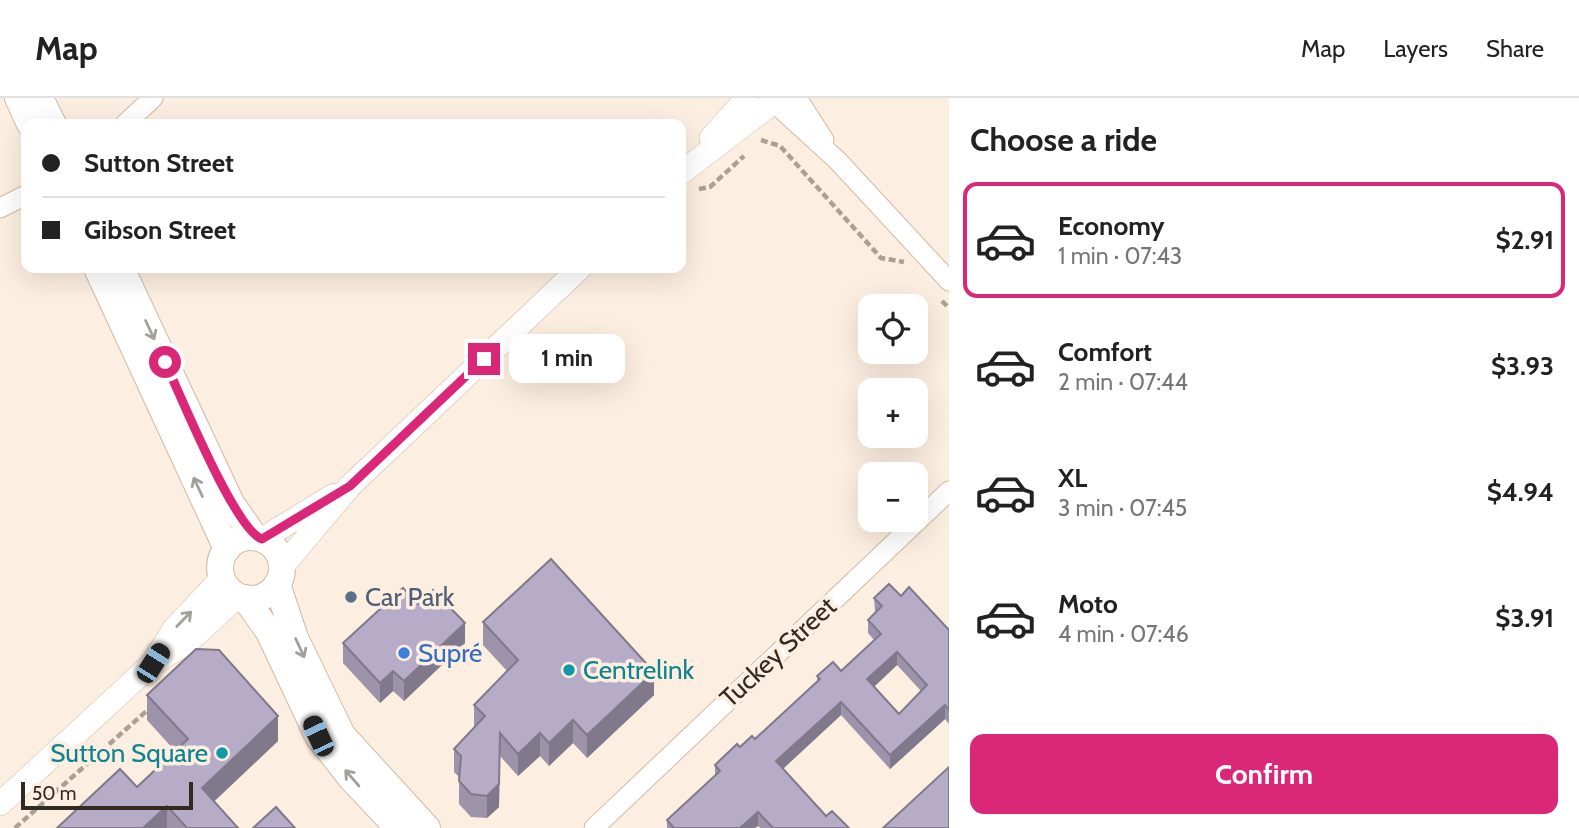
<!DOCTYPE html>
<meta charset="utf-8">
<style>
body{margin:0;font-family:Cabin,sans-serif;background:#f2f2f2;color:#222;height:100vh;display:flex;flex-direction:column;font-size:26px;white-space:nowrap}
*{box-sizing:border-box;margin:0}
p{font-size:23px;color:#767676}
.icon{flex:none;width:38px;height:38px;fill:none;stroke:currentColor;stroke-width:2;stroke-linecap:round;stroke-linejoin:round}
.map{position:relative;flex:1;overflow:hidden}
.panel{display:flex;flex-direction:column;background:#fff;width:630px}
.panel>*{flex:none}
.guide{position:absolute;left:21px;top:21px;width:665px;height:154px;border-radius:14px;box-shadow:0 7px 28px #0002;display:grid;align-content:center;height:154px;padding:0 21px;background:#fff}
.controls{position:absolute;left:858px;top:196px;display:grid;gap:14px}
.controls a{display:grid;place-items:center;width:70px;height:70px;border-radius:14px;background:#fff;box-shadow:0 7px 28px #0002;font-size:35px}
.scale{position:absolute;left:21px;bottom:18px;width:172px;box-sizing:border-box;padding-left:7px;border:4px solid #322a21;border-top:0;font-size:19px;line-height:24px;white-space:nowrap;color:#322a21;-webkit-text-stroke:5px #fceee0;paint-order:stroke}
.end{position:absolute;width:32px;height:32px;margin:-16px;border:9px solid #db2777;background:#fff;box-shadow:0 0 0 4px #fff}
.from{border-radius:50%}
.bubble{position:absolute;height:49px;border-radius:14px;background:#fff;box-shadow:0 7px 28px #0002;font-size:23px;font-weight:800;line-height:49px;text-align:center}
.car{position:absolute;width:21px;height:42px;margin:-21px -10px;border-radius:9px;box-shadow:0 0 5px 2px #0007;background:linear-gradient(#222 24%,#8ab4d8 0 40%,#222 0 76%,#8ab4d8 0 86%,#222 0)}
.guide b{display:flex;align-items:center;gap:24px;height:66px;font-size:26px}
.guide b+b{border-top:2px solid #e0e0e0}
.guide i{width:18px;height:18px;background:#222}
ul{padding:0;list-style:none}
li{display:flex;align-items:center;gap:21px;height:116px;margin:0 14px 10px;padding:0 7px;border:4px solid transparent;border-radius:14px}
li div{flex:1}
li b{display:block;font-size:26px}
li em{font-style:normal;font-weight:800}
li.current{border-color:#db2777}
li>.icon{width:63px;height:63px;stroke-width:1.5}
h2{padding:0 21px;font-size:32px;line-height:84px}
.button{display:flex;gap:14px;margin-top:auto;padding:14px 21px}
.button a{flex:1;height:80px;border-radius:14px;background:#db2777;color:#fff;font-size:28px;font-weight:800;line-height:80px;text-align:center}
header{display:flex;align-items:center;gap:42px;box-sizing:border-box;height:98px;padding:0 35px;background:#fff;border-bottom:2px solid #e0e0e0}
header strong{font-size:33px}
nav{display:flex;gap:38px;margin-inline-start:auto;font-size:24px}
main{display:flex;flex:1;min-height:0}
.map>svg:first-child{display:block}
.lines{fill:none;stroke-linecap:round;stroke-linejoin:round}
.minor-casing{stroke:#d0baa4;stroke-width:21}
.tertiary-casing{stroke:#d0baa4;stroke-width:24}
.secondary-casing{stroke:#d0baa4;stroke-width:28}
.path{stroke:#aca094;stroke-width:4.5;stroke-dasharray:7 3.5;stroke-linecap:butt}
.minor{stroke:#fff;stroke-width:19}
.tertiary{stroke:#fff;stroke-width:23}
.secondary{stroke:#fff;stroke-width:26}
.wall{fill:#9d94ab;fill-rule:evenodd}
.shaded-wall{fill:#80788b}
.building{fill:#b7acc7;stroke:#80788b;stroke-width:2;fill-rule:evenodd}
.oneway{stroke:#a39f9b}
.route{stroke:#db2777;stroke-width:9}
.service-dot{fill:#5c6f8a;stroke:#fceee0;stroke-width:2.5}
.shop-dot{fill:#3f7fe0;stroke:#fceee0;stroke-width:2.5}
.culture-dot{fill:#0f9aa8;stroke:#fceee0;stroke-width:2.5}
.labels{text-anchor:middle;stroke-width:7;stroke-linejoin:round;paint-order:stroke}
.service-label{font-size:26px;fill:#4e5e75;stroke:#fceee0;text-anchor:start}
.street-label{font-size:26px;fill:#322a21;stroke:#fceee0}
.shop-label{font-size:26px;fill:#366cbe;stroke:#fceee0;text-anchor:start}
.culture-label{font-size:26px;fill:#0d838f;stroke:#fceee0;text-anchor:start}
</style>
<header>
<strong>Map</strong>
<nav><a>Map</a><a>Layers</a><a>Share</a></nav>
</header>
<main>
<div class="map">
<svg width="949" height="730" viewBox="0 0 949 730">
<rect width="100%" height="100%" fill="#fceee0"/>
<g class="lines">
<defs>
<g id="minor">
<polyline points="769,0 838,63 949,183"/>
<polyline points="797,0 824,42"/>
<polyline points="125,26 153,0"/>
<polyline points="0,110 26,97"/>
<polyline points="594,730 949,393"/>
</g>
<g id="tertiary">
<polyline points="711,40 747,0"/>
<polyline points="681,75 779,0"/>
<polyline points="262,441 334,397"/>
<polyline points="282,469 350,388 580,170"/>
<polyline points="154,563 174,531 222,480"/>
<polyline points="0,706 153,565 187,545 238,498"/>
</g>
<g id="secondary">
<polyline points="18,0 30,26"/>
<polyline points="40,0 53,26"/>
<polyline points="97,170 227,451"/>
<polyline points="121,170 231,405 254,438"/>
<circle cx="251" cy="470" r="31"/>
<polyline points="277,486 295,540 342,637 427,730"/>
<polyline points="245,500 269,534 318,638 351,680 398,730"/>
</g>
</defs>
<use href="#minor" class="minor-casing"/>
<use href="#tertiary" class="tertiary-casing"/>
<use href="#secondary" class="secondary-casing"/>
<g class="path">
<polyline points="761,42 780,48 881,160 904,164"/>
<polyline points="699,91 710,89 744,58"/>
<polyline points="942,203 949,210"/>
<polyline points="15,730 151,609"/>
</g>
<use href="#minor" class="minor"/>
<use href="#tertiary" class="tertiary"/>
<use href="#secondary" class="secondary"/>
</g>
<g class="wall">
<path d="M901 498 949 532V626L945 621 890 671 841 617 783 671 826 718 849 730H760L758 728 755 730H667V722L715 678V667L740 649 755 641 817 583V578L841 573 874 542 868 535V522L875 514 874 500ZM897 567 921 593 899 616 874 589Z"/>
<polygon points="418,506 465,545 404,603 393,593 380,605 343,565 343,545"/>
<polygon points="483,524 654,597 587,660 573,645 549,668 540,658 518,678 500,658 499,709 487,720 471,719 459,706 459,679 454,674 454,651 474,629 474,607 507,573 483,547"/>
<polygon points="147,597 278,643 214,703 238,730 57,730 137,689 175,653 147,622"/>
</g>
<g class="shaded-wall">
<polygon points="465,525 465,545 404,603 404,583"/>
<polygon points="897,554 897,567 867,595 867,581"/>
<polygon points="393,573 393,593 380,605 380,585"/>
<polygon points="654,574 654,597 587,660 587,637"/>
<polygon points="841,604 841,617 776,677 776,663"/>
<polygon points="945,607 945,621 890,671 890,657"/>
<polygon points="278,618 278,643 202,715 202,690"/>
<polygon points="573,622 573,645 549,668 549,645"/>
<polygon points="500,635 499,709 487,720 487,698"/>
<polygon points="540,635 540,658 518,678 518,656"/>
<polygon points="167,708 167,730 143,730"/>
<polygon points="758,714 758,728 755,730 740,730"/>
</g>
<g class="building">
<polygon points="551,461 654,574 587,637 573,622 549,645 540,635 518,656 500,635 499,686 487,698 471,696 459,683 461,658 454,651 485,618 474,607 518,562 483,524"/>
<path d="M889 486 901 498 909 489 949 532V612L945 607 890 657 841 604 776 663 826 718 832 713 849 730H773L758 714 740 730H674L667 722 720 673 715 667 737 646 740 649 752 638 755 641 820 581 817 578 833 564 841 573 881 536 868 522 882 508 874 500ZM897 554 927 587 899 616 867 581Z"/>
<polygon points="403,490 418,506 433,492 465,525 404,583 393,573 380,585 343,545"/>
<polygon points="196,551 219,552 278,618 202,690 238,730 187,730 167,708 143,730 57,730 120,671 137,689 188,641 147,597"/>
<polygon points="949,669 949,730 883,730"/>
<polygon points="276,709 295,730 253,730"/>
</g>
<defs><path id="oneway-shaft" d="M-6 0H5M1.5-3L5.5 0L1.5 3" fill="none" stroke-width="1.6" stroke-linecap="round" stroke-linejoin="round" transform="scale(1.75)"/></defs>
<g class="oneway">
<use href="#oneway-shaft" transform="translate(150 232) rotate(65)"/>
<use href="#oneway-shaft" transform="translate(198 389) rotate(-115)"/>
<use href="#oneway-shaft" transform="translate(184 521) rotate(-46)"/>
<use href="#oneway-shaft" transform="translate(300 550) rotate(65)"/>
<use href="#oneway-shaft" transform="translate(352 680) rotate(-131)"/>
</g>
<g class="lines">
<path class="route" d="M165 264C180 296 235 432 262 441L350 388 484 261"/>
</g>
<circle class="service-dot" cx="351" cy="499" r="7"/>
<circle class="shop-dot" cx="404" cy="555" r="7"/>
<g class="culture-dot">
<circle cx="569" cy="572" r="7"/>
<circle cx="222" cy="655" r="7"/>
</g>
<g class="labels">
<g class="service-label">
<text x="365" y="508">Car Park</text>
</g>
<g class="street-label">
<text transform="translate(778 554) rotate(-43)" y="9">Tuckey Street</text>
</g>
<g class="shop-label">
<text x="418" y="564">Supré</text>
</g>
<g class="culture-label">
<text x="583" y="581">Centrelink</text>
<text x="208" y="664" text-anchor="end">Sutton Square</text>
</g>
</g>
</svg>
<div class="controls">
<a><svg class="icon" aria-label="locate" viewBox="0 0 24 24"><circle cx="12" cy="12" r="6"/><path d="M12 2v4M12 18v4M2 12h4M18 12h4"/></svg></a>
<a>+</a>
<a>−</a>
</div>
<div class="scale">50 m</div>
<i class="end from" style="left:165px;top:264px"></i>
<i class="end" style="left:484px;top:261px"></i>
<div class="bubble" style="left:509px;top:236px;width:116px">1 min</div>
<i class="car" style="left:153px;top:565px;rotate:32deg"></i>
<i class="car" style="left:318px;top:638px;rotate:335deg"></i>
<div class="guide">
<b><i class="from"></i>Sutton Street</b>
<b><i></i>Gibson Street</b>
</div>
</div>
<section class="panel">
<h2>Choose a ride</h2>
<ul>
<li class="current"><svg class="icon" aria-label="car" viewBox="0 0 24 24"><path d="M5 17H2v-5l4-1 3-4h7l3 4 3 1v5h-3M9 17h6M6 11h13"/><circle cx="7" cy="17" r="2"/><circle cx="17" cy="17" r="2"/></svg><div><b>Economy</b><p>1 min · 07:43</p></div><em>$2.91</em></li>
<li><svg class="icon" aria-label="car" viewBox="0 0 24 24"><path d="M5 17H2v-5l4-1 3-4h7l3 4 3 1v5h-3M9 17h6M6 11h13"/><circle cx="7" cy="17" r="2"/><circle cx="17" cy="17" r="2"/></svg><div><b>Comfort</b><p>2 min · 07:44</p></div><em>$3.93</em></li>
<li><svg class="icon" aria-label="car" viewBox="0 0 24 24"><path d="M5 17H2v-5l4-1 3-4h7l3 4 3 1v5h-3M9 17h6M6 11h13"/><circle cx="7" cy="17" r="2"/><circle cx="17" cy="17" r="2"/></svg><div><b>XL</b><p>3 min · 07:45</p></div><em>$4.94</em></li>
<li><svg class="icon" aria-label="car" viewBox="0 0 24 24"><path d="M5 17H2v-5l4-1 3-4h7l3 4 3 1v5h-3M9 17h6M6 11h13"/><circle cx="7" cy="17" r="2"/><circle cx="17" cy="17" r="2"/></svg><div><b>Moto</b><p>4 min · 07:46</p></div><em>$3.91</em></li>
</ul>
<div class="button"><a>Confirm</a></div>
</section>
</main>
